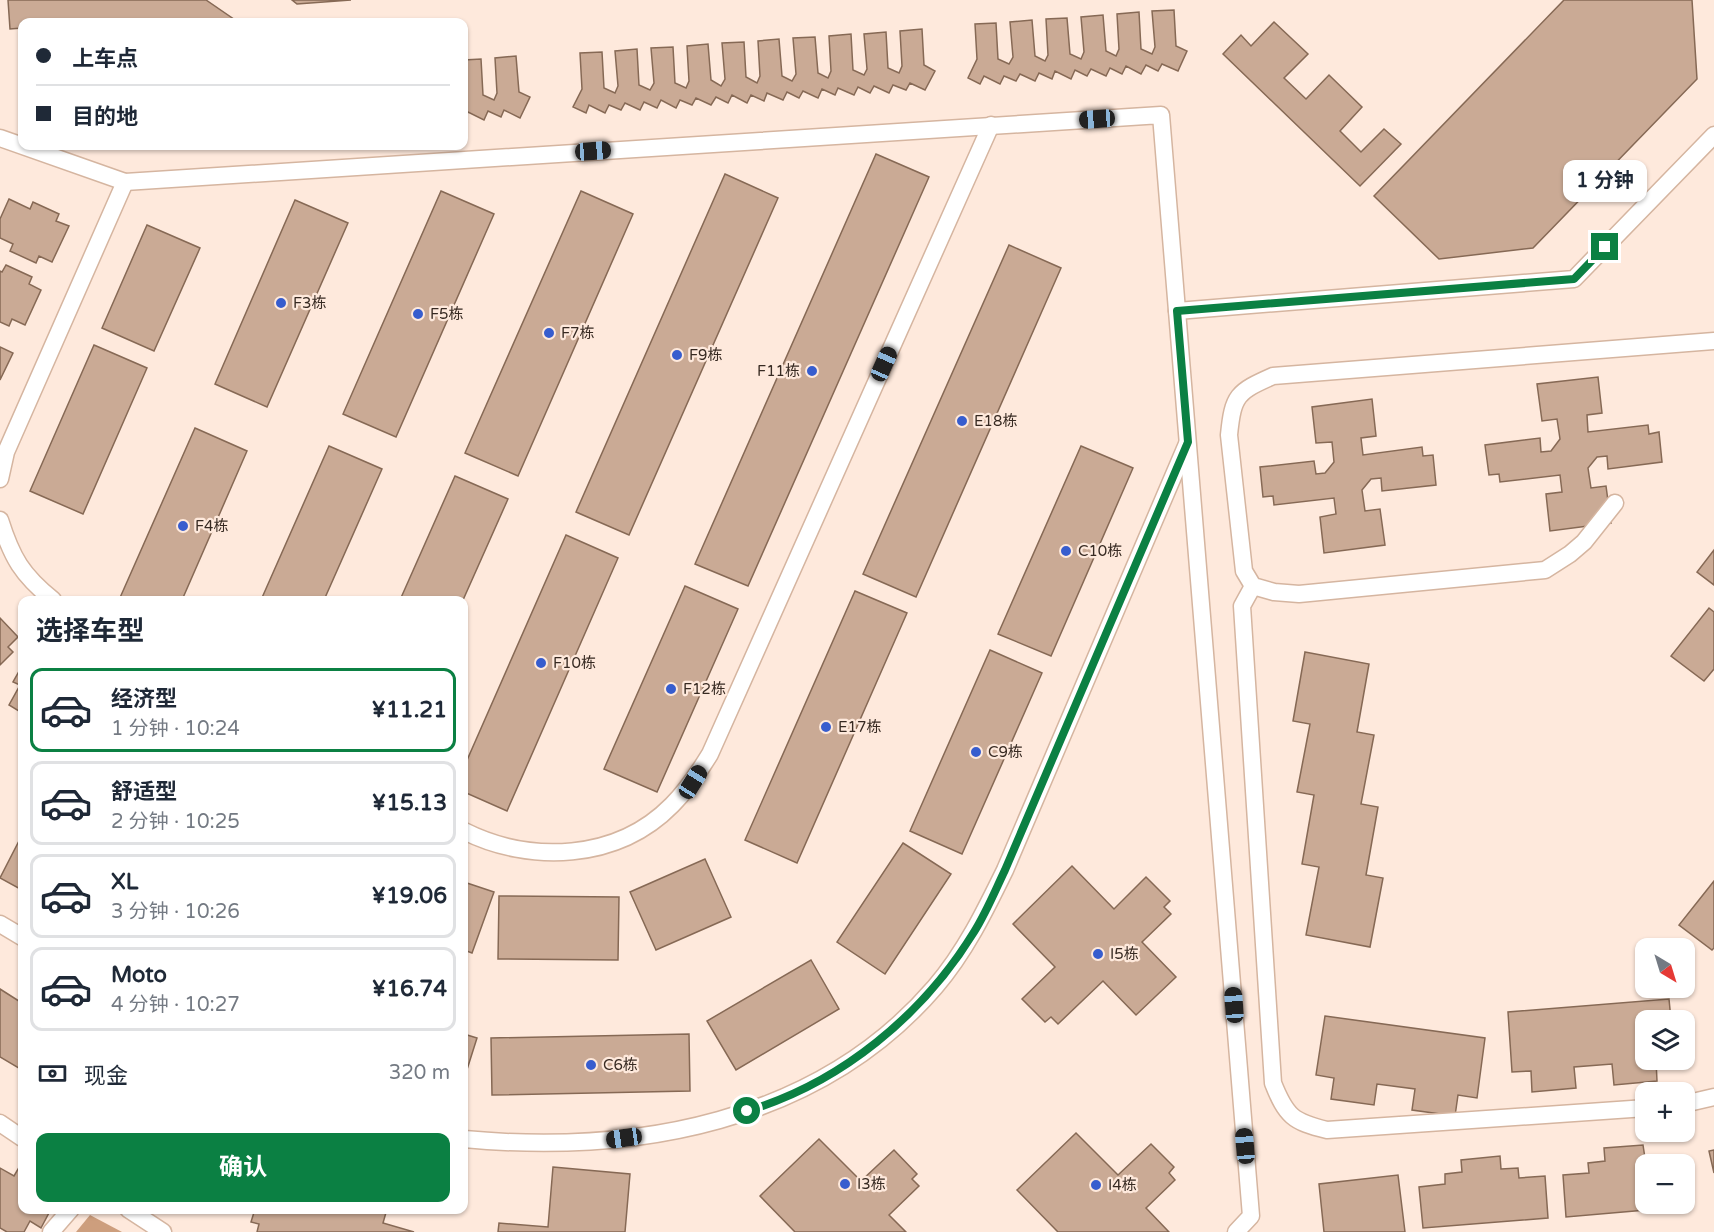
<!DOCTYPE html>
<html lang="zh">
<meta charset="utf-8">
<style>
body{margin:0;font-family:"Varela Round","Noto Sans SC",sans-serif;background:#f6f6f7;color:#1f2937;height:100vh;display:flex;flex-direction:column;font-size:22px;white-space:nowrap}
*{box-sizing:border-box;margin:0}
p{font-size:20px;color:#747a83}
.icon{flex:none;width:33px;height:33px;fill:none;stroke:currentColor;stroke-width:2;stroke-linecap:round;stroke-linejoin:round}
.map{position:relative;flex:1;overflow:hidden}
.side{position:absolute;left:18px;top:596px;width:450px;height:618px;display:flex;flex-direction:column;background:#fff;border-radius:12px;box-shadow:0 2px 4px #0004}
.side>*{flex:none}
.guide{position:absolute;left:18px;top:18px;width:450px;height:132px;border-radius:12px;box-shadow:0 2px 4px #0004;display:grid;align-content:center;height:132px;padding:0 18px;background:#fff}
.needle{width:39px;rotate:142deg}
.buttons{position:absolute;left:1635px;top:938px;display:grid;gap:12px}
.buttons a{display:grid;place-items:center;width:60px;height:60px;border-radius:12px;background:#fff;box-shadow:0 2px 4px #0004;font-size:30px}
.end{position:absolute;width:27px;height:27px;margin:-14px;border:8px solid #0b8043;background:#fff;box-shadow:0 0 0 3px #fff}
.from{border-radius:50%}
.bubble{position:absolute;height:42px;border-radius:12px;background:#fff;box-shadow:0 2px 4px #0004;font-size:20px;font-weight:700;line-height:42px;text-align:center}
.car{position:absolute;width:18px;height:36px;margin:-18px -9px;border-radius:8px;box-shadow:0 0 4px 2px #0007;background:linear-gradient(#222 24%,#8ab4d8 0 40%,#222 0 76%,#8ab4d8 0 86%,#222 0)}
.guide b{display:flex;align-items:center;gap:21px;height:57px;font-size:22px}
.guide b+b{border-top:2px solid #e0e1e3}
.guide i{width:15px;height:15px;background:#1f2937}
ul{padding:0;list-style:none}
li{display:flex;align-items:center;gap:18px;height:84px;margin:0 12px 9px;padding:0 6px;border:3px solid #e0e1e3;border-radius:12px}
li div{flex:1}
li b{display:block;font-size:22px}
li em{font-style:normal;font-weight:700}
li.active{border-color:#0b8043}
li>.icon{width:54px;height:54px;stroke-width:1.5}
h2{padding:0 18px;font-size:27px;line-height:72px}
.pay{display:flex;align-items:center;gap:15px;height:66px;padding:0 18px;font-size:22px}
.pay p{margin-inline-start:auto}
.cta{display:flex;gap:12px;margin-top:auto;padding:12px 18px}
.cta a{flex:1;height:69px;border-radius:12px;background:#0b8043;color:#fff;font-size:24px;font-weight:700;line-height:69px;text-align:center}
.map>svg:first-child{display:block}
.forest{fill:#cd9e7d}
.building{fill:#caaa95;stroke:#866955;stroke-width:1.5}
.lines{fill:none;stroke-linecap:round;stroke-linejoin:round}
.service-casing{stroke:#d5b5a0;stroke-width:19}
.service{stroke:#fff;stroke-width:16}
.route{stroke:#0b8043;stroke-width:8}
.poi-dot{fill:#375dce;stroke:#fee9dc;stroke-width:2}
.labels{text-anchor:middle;stroke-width:4.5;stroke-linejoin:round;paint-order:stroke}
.poi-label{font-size:15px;fill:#372a22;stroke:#fee9dc;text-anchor:start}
</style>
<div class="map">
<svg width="1714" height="1232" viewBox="0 0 1714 1232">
<rect width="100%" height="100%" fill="#fee9dc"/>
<polygon class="forest" points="90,1215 122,1232 76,1232"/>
<g class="building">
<polygon points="8,0 206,0 238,22 22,22 22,28 10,29"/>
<polygon points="292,0 351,0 297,4"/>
<polygon points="1564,0 1692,0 1697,79 1533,248 1439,259 1374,196"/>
<polygon points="1174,10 1176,46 1187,51 1178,71 1162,64 1158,71 1146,65 1141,74 1126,66 1122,74 1110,68 1106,76 1091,69 1087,76 1075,70 1071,79 1055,71 1052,79 1039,73 1035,81 1020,74 1016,81 1004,76 1000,84 984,76 980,84 968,78 977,59 975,24 996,23 998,59 1009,64 1013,57 1010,22 1032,20 1035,56 1045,61 1048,55 1046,19 1067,18 1070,54 1081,59 1084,52 1081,17 1103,15 1106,51 1116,56 1119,49 1117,14 1139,12 1141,49 1152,54 1155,47 1152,11"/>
<polygon points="1274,22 1308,54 1284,78 1306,99 1329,75 1362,107 1340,131 1361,152 1384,129 1401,144 1360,186 1223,54 1241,35 1251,46"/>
<polygon points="922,29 924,65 935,71 925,90 910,83 906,90 893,85 889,93 874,86 870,93 858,87 854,95 838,88 835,95 822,89 818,98 803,91 799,98 787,92 783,100 767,93 764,101 751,95 747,103 732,95 728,103 716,97 711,105 696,98 692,105 680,100 676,108 661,100 657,108 644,102 640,110 625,103 621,110 609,105 605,113 589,105 586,113 573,107 582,89 580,53 602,52 604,88 615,93 618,86 615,51 637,49 639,85 650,90 654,83 651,48 673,47 675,83 686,88 689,81 687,46 708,44 711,80 721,86 725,79 722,43 744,42 746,77 757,83 760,76 758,41 779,39 782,76 792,81 796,74 793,38 815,37 818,73 828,78 831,71 829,36 851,34 853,70 864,75 867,69 864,34 886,32 888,68 899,73 902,66 900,31"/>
<polygon points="516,56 519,92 530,97 520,118 504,110 501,117 488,111 484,120 468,112 464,119 464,60 481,59 483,95 494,100 497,93 495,58"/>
<polygon points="876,154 929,177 748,586 695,564"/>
<polygon points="725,174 778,198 629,535 576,512"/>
<polygon points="441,191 494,214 396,437 343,414"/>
<polygon points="581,191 633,214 518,476 465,453"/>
<polygon points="9,199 30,209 33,202 59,214 56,221 69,226 52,262 39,256 36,263 10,251 13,244 0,238 0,219"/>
<polygon points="295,200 348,223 267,407 215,384"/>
<polygon points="147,225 200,248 154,351 102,328"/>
<polygon points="1009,245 1061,268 916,597 863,574"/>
<polygon points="6,265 32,277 29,284 41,290 25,325 12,319 9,326 0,322 0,271 2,272"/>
<polygon points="94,345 147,368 83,514 30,491"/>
<polygon points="0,347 13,353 0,380"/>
<polygon points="1598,377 1602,413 1587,415 1588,432 1648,425 1649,434 1659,432 1662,462 1608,469 1607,456 1597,457 1588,468 1591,488 1606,486 1611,523 1550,531 1546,494 1562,492 1560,475 1500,482 1499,474 1489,475 1485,445 1540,438 1541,452 1551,451 1560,439 1557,419 1542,421 1537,384"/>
<polygon points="1372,399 1376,436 1361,438 1363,455 1422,447 1423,456 1433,455 1436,485 1382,491 1381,478 1371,479 1362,490 1365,511 1380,509 1385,545 1324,553 1320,517 1336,514 1334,498 1274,505 1273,496 1263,497 1260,467 1314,461 1316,474 1325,473 1334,462 1332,442 1316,443 1312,407"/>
<polygon points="195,428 247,451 182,600 119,600"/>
<polygon points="329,446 382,469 324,600 261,600"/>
<polygon points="1081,446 1133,468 1051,656 998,634"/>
<polygon points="455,476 508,499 463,600 400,600"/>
<polygon points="566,535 618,558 507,811 464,792 464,767"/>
<polygon points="1714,550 1714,585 1697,572"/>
<polygon points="685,586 738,609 657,792 604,769"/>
<polygon points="855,591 907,613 797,863 745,840"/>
<polygon points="1709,608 1714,612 1714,669 1704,681 1671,656"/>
<polygon points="0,618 18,637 8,647 13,652 0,665"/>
<polygon points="990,650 1042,673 962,854 910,831"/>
<polygon points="1305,652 1369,664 1357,732 1374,735 1361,804 1378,807 1366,875 1383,878 1370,947 1306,935 1319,867 1302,864 1314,795 1297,792 1310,724 1293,721"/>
<polygon points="22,666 22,713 9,705 20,685 13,682"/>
<polygon points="22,835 22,890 0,878"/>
<polygon points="903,843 951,874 885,974 837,942"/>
<polygon points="705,859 731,917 656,950 630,892"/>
<polygon points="1072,866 1114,909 1146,877 1170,901 1164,907 1171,914 1142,942 1176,977 1136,1015 1103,981 1058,1024 1051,1017 1045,1022 1022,999 1055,967 1013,924"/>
<polygon points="1714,881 1714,948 1712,950 1679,925"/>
<polygon points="464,882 494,892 472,953 464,950"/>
<polygon points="499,896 619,897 618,960 498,959"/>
<polygon points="811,960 839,1009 736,1070 707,1021"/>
<polygon points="0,989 22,1003 22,1070 0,1057"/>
<polygon points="1669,999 1671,1020 1646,1020 1646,1059 1669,1059 1656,1060 1657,1081 1614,1085 1612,1064 1574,1067 1576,1088 1532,1092 1531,1071 1512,1072 1508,1012"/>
<polygon points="1325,1016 1485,1038 1477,1098 1458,1095 1455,1116 1412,1110 1415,1089 1377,1084 1374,1105 1331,1099 1334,1078 1316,1075"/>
<polygon points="464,1034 477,1038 464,1079"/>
<polygon points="689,1034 690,1091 492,1095 491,1038"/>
<polygon points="1076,1133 1118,1175 1151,1144 1174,1167 1169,1173 1175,1180 1146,1208 1169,1232 1058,1232 1017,1190"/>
<polygon points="819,1139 861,1181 894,1150 917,1174 912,1179 919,1186 889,1215 906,1232 795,1232 760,1196"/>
<polygon points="1643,1145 1645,1158 1662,1157 1662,1164 1646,1164 1646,1203 1684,1203 1684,1165 1688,1165 1692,1206 1566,1217 1563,1175 1589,1173 1588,1163 1605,1161 1604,1148"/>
<polygon points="1714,1150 1714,1173 1709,1151"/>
<polygon points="1500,1156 1501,1169 1518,1168 1519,1178 1545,1176 1548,1218 1423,1228 1419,1187 1445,1184 1445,1174 1462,1172 1461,1160"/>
<polygon points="21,1164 22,1164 22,1209 51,1209 41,1228 30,1221 24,1232 7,1232 0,1228 0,1168 14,1176"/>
<polygon points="553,1167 630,1174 625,1232 498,1232 499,1223 548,1227"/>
<polygon points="1398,1175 1405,1232 1324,1232 1319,1184"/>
<polygon points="255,1209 387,1209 383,1223 414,1232 257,1232 259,1224 251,1222"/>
</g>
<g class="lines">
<defs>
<g id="service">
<polyline points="0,138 125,182 1161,115 1251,1216 1236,1232"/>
<polyline points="1177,311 1574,279 1714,135"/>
<polyline points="0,479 6,452 125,182"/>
<path d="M1615 503 1584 542 1570 554 1545 570 1299 594 1274 592 1253 586 1244 571 1229 435C1233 395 1237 392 1273 376L1714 341"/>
<path d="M0 520C12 558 22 575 53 600"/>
<path d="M1253 586 1242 606 1273 1083C1286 1116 1293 1122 1327 1130L1646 1108"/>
<path d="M464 831C530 864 617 861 672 805 687 790 699 772 710 754L991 125"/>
<polyline points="0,924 22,937"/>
<polyline points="1684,1104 1714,1097"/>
<polyline points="0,1123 22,1138"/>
<path d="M464 1139C634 1155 818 1123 935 987 965 952 985 911 1005 870L1187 444"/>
<polyline points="128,1209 163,1232"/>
<polyline points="51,1232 71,1209"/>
</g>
</defs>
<use href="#service" class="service-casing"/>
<use href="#service" class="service"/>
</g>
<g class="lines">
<path class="route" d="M747 1111C841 1083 923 1015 974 932 986 913 995 891 1005 870L1188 442 1177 311 1574 279 1605 247"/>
</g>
<g class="poi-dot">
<circle cx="281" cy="303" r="6"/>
<circle cx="418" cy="314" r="6"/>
<circle cx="549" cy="333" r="6"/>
<circle cx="677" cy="355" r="6"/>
<circle cx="812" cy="371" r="6"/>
<circle cx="962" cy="421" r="6"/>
<circle cx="183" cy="526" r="6"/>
<circle cx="1066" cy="551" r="6"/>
<circle cx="541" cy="663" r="6"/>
<circle cx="671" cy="689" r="6"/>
<circle cx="826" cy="727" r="6"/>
<circle cx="976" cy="752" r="6"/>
<circle cx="1098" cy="954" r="6"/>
<circle cx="591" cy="1065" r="6"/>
<circle cx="845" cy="1184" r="6"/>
<circle cx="1096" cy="1185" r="6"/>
</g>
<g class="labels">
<g class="poi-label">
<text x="293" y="308">F3栋</text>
<text x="430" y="319">F5栋</text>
<text x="561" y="338">F7栋</text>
<text x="689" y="360">F9栋</text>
<text x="800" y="376" text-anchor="end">F11栋</text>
<text x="974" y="426">E18栋</text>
<text x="195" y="531">F4栋</text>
<text x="1078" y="556">C10栋</text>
<text x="553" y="668">F10栋</text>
<text x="683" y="694">F12栋</text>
<text x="838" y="732">E17栋</text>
<text x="988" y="757">C9栋</text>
<text x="1110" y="959">I5栋</text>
<text x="603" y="1070">C6栋</text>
<text x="857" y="1189">I3栋</text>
<text x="1108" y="1190">I4栋</text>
</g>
</g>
</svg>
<div class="buttons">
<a><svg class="needle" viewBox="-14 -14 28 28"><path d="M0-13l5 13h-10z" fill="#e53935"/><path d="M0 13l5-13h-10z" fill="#747a83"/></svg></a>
<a><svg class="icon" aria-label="layers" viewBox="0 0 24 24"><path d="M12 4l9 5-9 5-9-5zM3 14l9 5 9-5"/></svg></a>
<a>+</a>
<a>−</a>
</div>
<i class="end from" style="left:747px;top:1111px"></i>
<i class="end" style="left:1605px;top:247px"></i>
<div class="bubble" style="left:1563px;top:160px;width:84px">1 分钟</div>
<i class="car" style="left:1097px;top:119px;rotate:266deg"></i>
<i class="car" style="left:593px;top:151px;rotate:86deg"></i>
<i class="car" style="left:884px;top:364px;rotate:24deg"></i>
<i class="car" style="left:693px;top:782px;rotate:32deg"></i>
<i class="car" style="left:1234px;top:1005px;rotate:356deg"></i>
<i class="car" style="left:624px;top:1138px;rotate:262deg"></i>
<i class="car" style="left:1245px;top:1146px;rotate:355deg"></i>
<div class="guide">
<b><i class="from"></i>上车点</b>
<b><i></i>目的地</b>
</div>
<section class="side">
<h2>选择车型</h2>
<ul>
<li class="active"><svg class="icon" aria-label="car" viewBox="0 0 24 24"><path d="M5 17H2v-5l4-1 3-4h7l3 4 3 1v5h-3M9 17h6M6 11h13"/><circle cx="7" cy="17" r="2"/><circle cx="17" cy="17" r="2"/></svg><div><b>经济型</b><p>1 分钟 · 10:24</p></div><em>¥11.21</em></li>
<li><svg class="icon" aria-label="car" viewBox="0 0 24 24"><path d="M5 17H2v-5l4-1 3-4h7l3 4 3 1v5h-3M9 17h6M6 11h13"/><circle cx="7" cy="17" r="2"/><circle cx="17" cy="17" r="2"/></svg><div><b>舒适型</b><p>2 分钟 · 10:25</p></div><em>¥15.13</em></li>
<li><svg class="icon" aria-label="car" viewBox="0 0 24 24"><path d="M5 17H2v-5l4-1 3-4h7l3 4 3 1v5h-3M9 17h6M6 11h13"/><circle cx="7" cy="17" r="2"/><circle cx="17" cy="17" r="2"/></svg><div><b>XL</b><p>3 分钟 · 10:26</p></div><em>¥19.06</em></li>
<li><svg class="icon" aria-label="car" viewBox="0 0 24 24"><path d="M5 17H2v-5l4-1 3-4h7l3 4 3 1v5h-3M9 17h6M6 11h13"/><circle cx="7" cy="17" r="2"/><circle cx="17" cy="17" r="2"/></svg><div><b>Moto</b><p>4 分钟 · 10:27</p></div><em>¥16.74</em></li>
</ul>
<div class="pay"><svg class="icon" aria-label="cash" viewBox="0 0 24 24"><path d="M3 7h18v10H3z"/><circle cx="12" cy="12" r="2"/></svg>现金<p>320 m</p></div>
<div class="cta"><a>确认</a></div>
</section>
</div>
